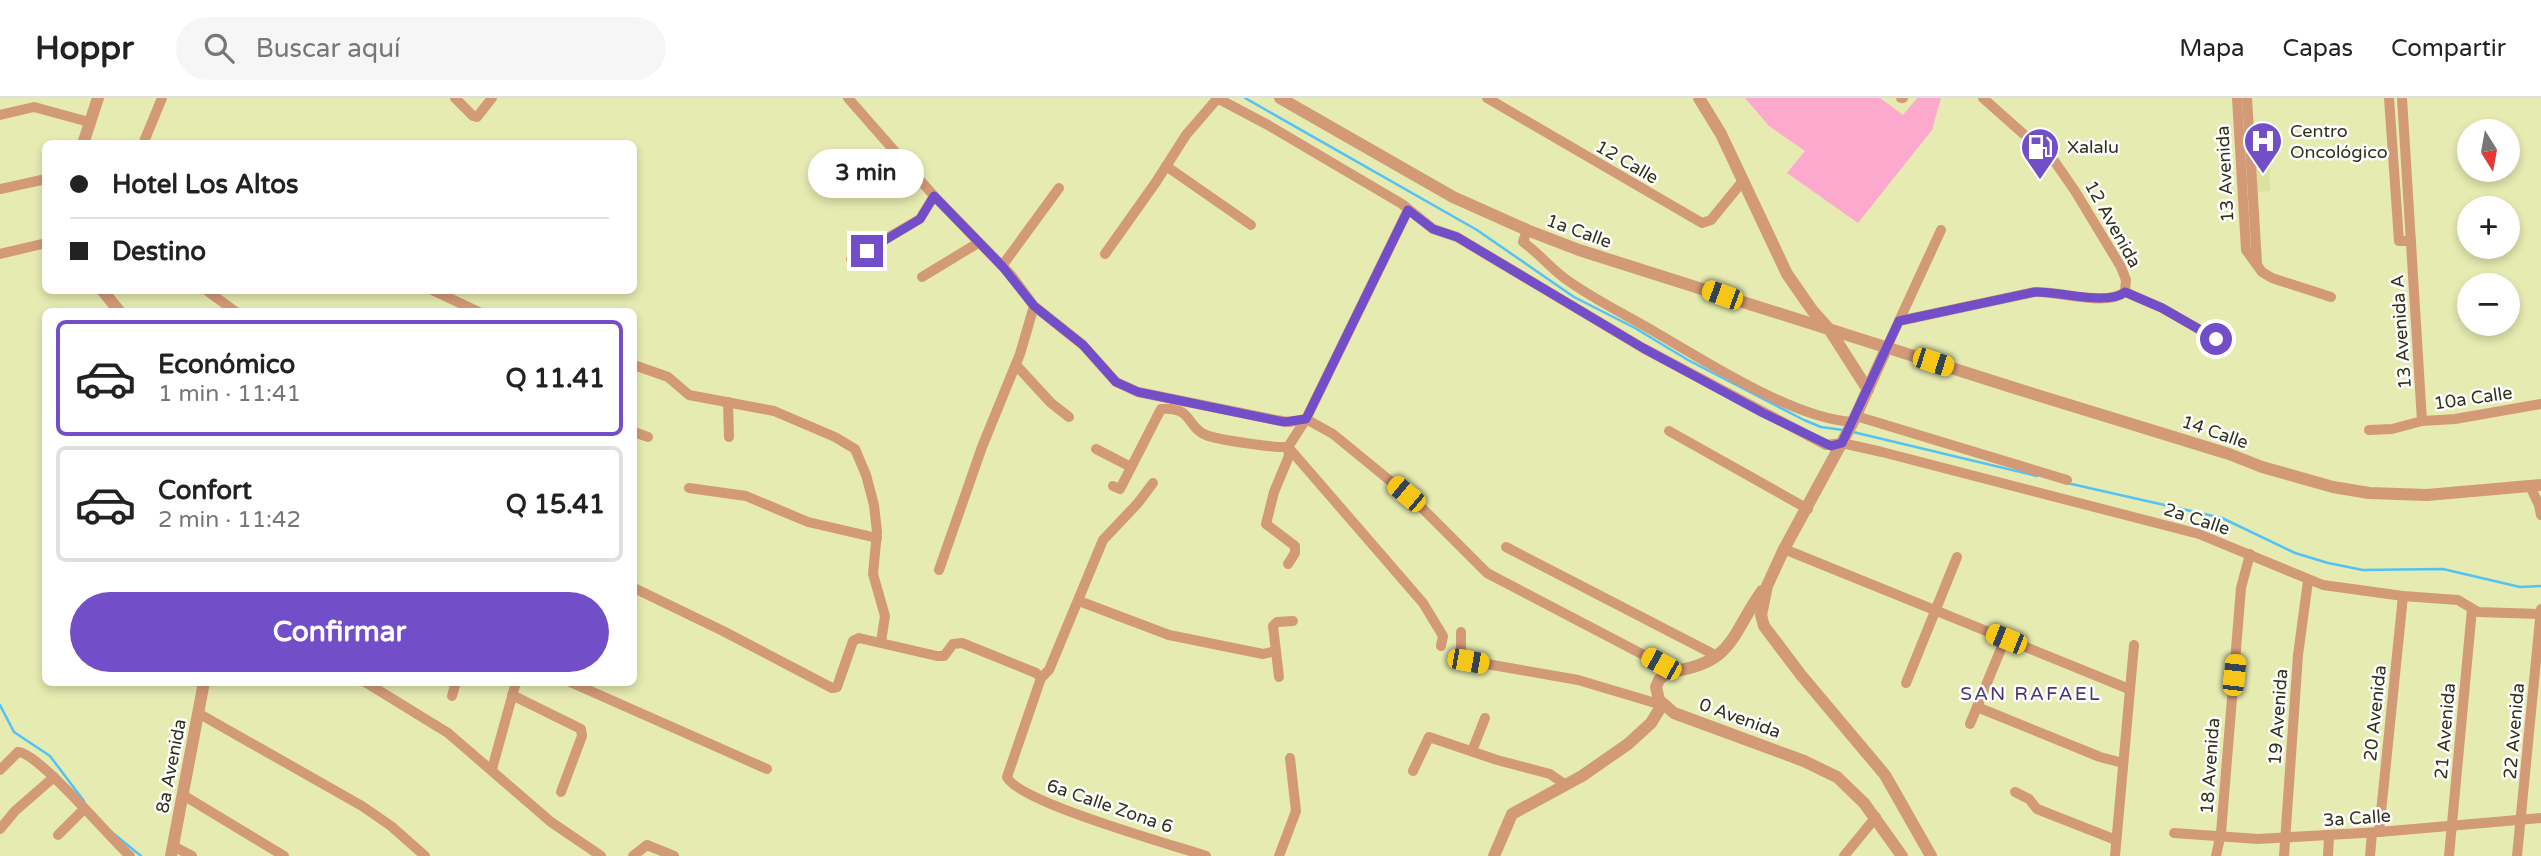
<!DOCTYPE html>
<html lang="es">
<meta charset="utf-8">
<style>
body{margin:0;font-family:"Varela Round",sans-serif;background:#f6f6f6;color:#222;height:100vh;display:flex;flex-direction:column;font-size:26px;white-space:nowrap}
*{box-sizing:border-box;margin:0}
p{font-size:23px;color:#767676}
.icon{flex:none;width:38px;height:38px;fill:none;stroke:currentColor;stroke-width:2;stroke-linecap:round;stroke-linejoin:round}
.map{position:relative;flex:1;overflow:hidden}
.drawer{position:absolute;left:42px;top:210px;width:595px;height:378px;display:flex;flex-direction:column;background:#fff;border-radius:10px;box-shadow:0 4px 10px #0003}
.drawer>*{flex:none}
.banner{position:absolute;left:42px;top:42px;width:595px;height:154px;border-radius:10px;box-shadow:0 4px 10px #0003;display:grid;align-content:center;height:154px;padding:0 28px;background:#fff}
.needle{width:46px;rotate:169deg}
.controls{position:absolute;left:2457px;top:21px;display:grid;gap:14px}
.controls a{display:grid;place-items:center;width:63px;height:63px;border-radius:50%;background:#fff;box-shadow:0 4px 10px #0003;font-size:35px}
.end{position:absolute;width:32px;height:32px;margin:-16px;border:9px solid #724ec8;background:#fff;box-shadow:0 0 0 4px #fff}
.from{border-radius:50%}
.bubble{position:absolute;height:49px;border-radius:24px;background:#fff;box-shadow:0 4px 10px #0003;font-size:23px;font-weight:700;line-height:49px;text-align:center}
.car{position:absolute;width:21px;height:42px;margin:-21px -10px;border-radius:9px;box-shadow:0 0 5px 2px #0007;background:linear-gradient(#f5c518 24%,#345 0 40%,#f5c518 0 76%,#345 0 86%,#f5c518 0)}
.banner b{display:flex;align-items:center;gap:24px;height:66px;font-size:26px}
.banner b+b{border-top:2px solid #e0e0e0}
.banner i{width:18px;height:18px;background:#222}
ul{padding:12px 0 0;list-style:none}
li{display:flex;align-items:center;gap:21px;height:116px;margin:0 14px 10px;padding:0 14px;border:4px solid #e0e0e0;border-radius:10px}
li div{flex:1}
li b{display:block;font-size:26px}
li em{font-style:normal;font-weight:700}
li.selected{border-color:#724ec8}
li>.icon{width:63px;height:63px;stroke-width:1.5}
.action{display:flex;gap:14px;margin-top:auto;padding:14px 28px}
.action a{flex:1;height:80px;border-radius:42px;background:#724ec8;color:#fff;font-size:28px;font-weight:700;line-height:80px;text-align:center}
header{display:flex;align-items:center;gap:42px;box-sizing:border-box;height:98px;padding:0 35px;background:#fff;border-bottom:2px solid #e0e0e0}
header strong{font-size:33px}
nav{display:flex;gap:38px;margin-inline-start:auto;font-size:24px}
.search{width:490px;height:63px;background:#f6f6f6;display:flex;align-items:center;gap:18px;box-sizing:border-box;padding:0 24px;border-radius:38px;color:#767676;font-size:26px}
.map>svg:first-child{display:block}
.built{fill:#dbe2a0}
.green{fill:#fda9cd}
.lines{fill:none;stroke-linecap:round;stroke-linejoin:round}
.stream{stroke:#53c2f7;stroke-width:2.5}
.minor{stroke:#d39a78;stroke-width:10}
.tertiary{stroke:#d39a78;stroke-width:12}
.route{stroke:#724ec8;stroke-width:9}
.labels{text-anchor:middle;stroke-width:5;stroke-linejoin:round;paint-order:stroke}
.poi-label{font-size:18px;fill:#2f311a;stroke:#fff;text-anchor:start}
.street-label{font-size:18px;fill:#2f311a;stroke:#fff}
.neighbourhood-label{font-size:19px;letter-spacing:2px;fill:#473875;stroke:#fff}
</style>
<header>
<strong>Hoppr</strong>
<div class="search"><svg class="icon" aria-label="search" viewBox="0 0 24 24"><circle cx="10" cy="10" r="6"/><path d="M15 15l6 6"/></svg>Buscar aquí</div>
<nav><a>Mapa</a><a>Capas</a><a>Compartir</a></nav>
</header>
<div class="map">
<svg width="2541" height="758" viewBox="0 0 2541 758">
<rect width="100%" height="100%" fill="#e5ebb1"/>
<polygon class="built" points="2255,61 2269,61 2270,93 2256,94"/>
<polygon class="green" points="1745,0 1880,0 1903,17 1917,0 1941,0 1932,32 1858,125 1787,75 1805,53 1769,28"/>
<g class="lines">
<g class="stream">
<polyline points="1245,0 1477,132 1574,199 1635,230 1688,262 1804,322 1821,329 1843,332"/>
<polyline points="1853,334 2037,378"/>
<polyline points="2067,385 2222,420 2295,455 2328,465 2363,472 2443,471 2520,489 2541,488"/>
<polyline points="0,607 14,634 50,658 84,703"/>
<polyline points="114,736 141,758"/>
</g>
<g class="minor">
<polyline points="455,0 473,18 477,19 492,0"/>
<polyline points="848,0 934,98 1011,177 1034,208 1083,247 1116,284 1138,294 1276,322 1289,324 1306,321 1333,336 1416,404 1487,475 1661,566 1668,574"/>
<polyline points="1217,0 1268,27 1402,106 1433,131 1457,139 1643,250 1826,347 1842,345 1882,354 2199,436 2323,487 2403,498 2458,502 2478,514 2540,516"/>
<polyline points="1487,0 1702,125 1711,122 1742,84"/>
<polyline points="1901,0 1903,0"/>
<polyline points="2237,0 2246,152 2262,174 2272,180 2331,199"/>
<polyline points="2247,0 2257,165"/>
<polyline points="2389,0 2399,143 2411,143"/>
<polyline points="2402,0 2422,323"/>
<polyline points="0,17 34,9 89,24"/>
<polyline points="143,46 162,0"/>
<polyline points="1166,68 1251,127"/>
<polyline points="0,91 46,81"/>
<path d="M1527 132 1523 144C1539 155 1551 171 1567 182 1595 202 1626 217 1655 234 1707 264 1794 321 1853 324"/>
<polyline points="0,156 46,145"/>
<polyline points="1105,156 1156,84 1186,37 1217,1"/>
<polyline points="851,161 920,121 934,98"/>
<polyline points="1002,168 1059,90"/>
<polyline points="922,179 978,145"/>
<polyline points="206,192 236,214"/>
<polyline points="432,192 479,214"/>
<polyline points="2125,194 2162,210 2216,241"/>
<polyline points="1899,223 1941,132"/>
<path d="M1887 249 1899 223 2035 194C2060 193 2106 209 2125 194L2126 182 2121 169 2075 93 2055 64 1983 0"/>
<polyline points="634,267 668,279 689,297 774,313 835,339 855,351 866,377 874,407 877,434 873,476 885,518 881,544"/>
<polyline points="1016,267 1051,305 1069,319"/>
<polyline points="728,304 729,339"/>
<polyline points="1856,318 2067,382"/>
<polyline points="2369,332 2392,331 2422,323 2455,321 2541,306"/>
<polyline points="1669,333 1808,411"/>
<polyline points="634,334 648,339"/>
<polyline points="1096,351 1131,369"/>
<path d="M1153 385 1138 405 1103 442 1049 572 1041 580 1007 679C1018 704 1173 747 1206 758"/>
<path d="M1113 388 1120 391 1161 311C1193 308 1186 329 1206 337 1218 342 1275 350 1288 349L1423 505 1443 538 1441 548"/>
<polyline points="2530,388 2539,407 2541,417"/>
<polyline points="689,390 746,398 808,424 877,440"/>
<polyline points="1506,449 1717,558"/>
<polyline points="1784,451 2129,591"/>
<polyline points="1288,466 1295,455 1295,448 1266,426 1274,394 1289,358 1288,349 1306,321 1408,112"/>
<polyline points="939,472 982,349 1020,256 1034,208"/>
<polyline points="634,490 723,533 832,590 837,589 853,543 859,540 937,558 944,558 953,546 962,545 1036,575 1041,580"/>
<polyline points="1079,503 1169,537 1263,556 1276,553"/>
<polyline points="1461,534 1461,559 1464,562 1578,582 1662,607"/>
<polyline points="1279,579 1273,528 1277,524 1293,523"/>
<polyline points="365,584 448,635 551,724 601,758"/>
<polyline points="570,584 767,671"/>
<polyline points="1906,585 1957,459"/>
<polyline points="512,597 581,631 582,638 561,694"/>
<polyline points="452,598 456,584"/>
<polyline points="1977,609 2100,659 2123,665"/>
<polyline points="198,615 362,708 391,728 425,758"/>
<polyline points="1970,626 2005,541"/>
<polyline points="1472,653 1485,620"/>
<polyline points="492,671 516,584"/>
<path d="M0 672 18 654C38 654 110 740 130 758"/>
<polyline points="1413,673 1429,639 1497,662 1550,676 1566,687"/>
<polyline points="2015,694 2029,701 2037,711 2116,742"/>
<polyline points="183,697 284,758"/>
<polyline points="0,731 15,713 54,679"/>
<polyline points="2379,734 2403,498"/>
<polyline points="2174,735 2258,741 2379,734 2541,720"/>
<polyline points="58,737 84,711"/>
<polyline points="173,748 192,758"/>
<polyline points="633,758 647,747 674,758"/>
<polyline points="1279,758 1296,713 1290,660"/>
<polyline points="1844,758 1876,719"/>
<polyline points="2115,758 2134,547"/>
<polyline points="2216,758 2221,735 2241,490 2250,456"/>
<polyline points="2284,758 2298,557 2308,483"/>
<polyline points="2328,758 2329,738"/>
<polyline points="2370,758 2372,735"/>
<polyline points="2449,758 2472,511"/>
<polyline points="2517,758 2541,511"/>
</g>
<g class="tertiary">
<polyline points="1280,0 1453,99 1527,132 1579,152 2024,293 2229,356 2262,369 2333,389 2369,395 2427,397 2541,387"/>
<polyline points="1699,0 1721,36 1787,176 1812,212 1829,231 1868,292"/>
<polyline points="83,46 98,0"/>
<polyline points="102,192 120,214"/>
<polyline points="1887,249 1853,324 1784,451 1767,488 1761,517 1764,528 1801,577 1885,677 1931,758"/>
<path d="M1762 493C1730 538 1734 566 1668 574L1659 582 1656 589 1659 602 1674 615 1804 663 1837 679 1864 705 1902 758"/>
<polyline points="171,758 204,584"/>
<polyline points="1494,758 1512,716 1582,678 1628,646 1651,625 1662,607"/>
</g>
</g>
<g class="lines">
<path class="route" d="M867 153 920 121 934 98 1002 168 1034 208 1083 247 1116 284 1138 294 1284 324 1306 321 1408 112 1433 131 1457 139 1643 250 1763 315 1831 348 1842 345 1899 223 2035 194C2059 193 2108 208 2125 194L2162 210 2216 241"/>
</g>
<defs>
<symbol id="hospital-pin" viewBox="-11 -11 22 30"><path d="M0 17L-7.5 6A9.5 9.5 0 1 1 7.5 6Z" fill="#724ec8" stroke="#fff"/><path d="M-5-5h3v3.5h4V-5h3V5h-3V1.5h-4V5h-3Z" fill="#fff"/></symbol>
<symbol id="fuel-pin" viewBox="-11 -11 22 30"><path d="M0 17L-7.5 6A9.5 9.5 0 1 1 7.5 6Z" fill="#724ec8" stroke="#fff"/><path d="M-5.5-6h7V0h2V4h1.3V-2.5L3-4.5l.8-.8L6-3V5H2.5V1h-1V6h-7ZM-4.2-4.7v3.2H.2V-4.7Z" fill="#fff"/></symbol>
</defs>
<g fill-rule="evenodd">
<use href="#hospital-pin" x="2241" y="21" width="44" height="60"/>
<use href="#fuel-pin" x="2018" y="27" width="44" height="60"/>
</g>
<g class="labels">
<g class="poi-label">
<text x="2290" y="39">Centro<tspan x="2290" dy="21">Oncológico</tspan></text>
<text x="2067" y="55">Xalalu</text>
</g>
<g class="street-label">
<text transform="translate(1627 64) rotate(30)" y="6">12 Calle</text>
<text transform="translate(2225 76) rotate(-93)" y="6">13 Avenida</text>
<text transform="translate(2113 126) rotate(61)" y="6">12 Avenida</text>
<text transform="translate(1579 133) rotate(20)" y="6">1a Calle</text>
<text transform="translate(2401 234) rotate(-94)" y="6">13 Avenida A</text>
<text transform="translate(2473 300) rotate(-8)" y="6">10a Calle</text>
<text transform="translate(2215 334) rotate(19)" y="6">14 Calle</text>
<text transform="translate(2197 421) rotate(18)" y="6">2a Calle</text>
<text transform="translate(2375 615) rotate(-84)" y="6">20 Avenida</text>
<text transform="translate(2278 619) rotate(-86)" y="6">19 Avenida</text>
<text transform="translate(1740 620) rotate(20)" y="6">0 Avenida</text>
<text transform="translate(2445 633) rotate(-85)" y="6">21 Avenida</text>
<text transform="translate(2514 633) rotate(-85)" y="6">22 Avenida</text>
<text transform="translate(171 668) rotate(-79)" y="6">8a Avenida</text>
<text transform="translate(2210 668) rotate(-86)" y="6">18 Avenida</text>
<text transform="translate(1110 708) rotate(19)" y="6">6a Calle Zona 6</text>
<text transform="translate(2357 720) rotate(-4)" y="6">3a Calle</text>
</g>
<g class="neighbourhood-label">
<text x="2031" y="602">SAN RAFAEL</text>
</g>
</g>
</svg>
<div class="controls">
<a><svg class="needle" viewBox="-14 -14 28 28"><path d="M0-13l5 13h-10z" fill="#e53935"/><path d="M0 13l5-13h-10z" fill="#767676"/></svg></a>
<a>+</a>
<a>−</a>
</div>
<i class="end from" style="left:2216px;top:241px"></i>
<i class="end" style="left:867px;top:153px"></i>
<div class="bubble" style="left:808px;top:51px;width:116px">3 min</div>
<i class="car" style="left:1722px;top:197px;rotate:290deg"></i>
<i class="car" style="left:1933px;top:264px;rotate:108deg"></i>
<i class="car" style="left:1406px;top:396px;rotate:310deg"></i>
<i class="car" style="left:2006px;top:541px;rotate:292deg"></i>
<i class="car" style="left:1468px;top:563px;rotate:100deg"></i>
<i class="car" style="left:1661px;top:566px;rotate:299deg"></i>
<i class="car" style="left:2234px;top:577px;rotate:6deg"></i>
<div class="banner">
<b><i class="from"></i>Hotel Los Altos</b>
<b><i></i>Destino</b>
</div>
<section class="drawer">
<ul>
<li class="selected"><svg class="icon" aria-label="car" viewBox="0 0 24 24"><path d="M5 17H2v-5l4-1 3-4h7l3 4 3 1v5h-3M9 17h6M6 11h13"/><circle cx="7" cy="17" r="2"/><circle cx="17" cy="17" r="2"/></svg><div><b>Económico</b><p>1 min · 11:41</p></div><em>Q 11.41</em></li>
<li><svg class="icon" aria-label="car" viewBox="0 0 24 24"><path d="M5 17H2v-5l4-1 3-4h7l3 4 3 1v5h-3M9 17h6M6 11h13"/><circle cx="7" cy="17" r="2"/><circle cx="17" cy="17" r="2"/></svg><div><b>Confort</b><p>2 min · 11:42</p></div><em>Q 15.41</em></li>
</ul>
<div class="action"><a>Confirmar</a></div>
</section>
</div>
